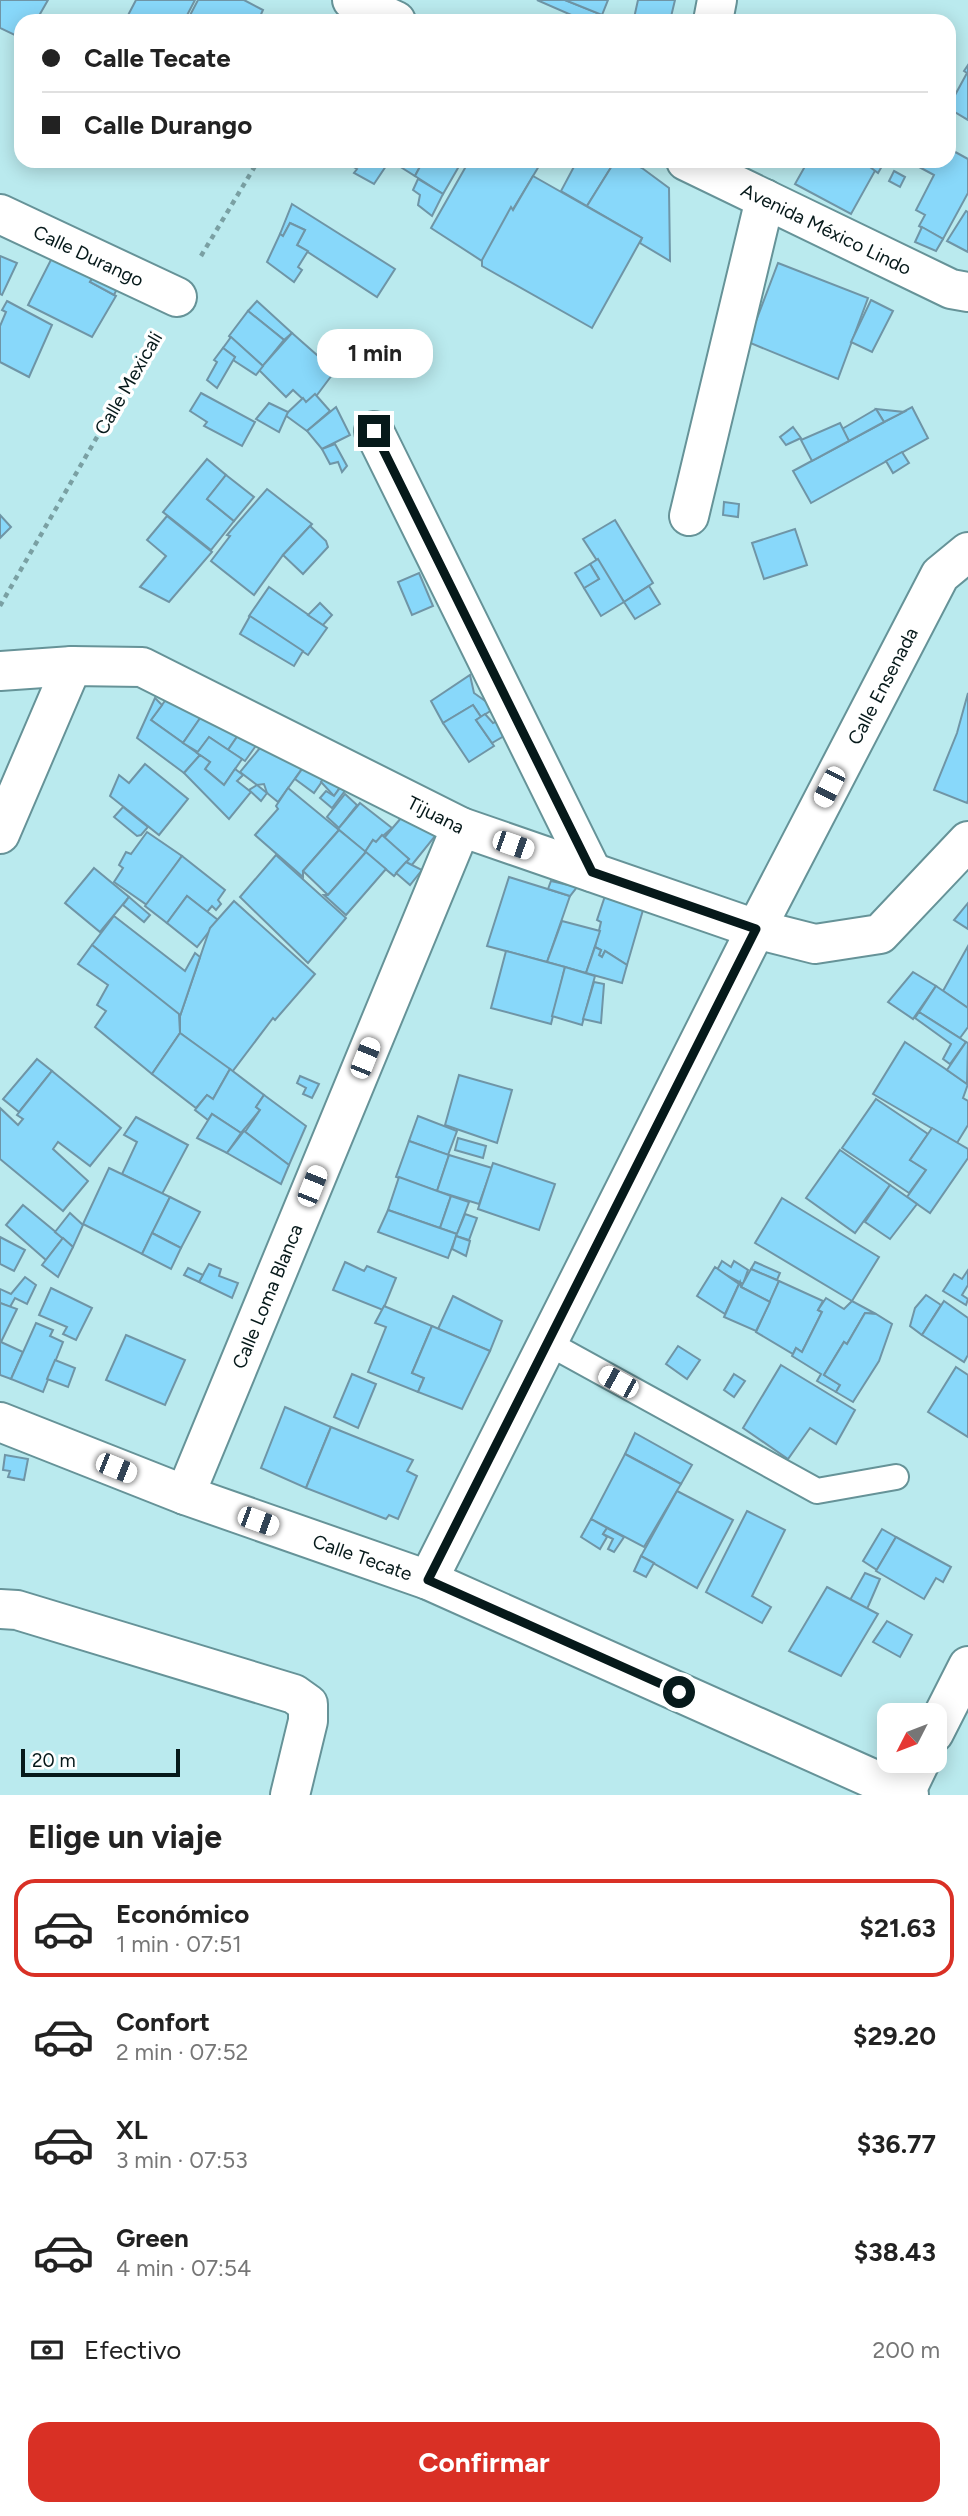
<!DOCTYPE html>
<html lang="es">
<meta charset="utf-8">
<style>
body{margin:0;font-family:Figtree,sans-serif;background:#f2f2f2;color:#222;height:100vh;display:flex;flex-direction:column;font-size:26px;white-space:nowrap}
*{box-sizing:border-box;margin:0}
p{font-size:23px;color:#767676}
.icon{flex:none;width:38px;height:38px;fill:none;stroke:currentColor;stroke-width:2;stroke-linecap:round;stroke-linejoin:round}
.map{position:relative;height:1795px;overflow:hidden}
.details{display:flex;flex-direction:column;background:#fff;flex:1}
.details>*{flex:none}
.hud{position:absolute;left:14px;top:14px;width:942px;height:154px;border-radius:21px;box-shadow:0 4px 18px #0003;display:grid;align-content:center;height:154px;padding:0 28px;background:#fff}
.needle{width:46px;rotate:228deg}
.fabs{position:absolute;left:877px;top:1703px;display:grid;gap:14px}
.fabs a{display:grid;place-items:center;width:70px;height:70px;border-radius:14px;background:#fff;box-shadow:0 4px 18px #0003;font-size:35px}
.scale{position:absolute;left:21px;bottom:18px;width:159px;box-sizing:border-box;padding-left:7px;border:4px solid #06191a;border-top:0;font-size:19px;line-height:24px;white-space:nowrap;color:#06191a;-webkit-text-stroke:5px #fff;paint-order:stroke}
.end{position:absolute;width:32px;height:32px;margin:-16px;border:9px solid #06191a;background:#fff;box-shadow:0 0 0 4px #fff}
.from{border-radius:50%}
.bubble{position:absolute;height:49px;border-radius:21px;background:#fff;box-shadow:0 4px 18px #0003;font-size:23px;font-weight:700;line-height:49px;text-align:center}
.car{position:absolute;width:21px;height:42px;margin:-21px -10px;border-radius:9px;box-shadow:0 0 5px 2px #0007;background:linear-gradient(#fff 24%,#345 0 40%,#fff 0 76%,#345 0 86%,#fff 0)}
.hud b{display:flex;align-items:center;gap:24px;height:66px;font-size:26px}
.hud b+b{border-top:2px solid #e0e0e0}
.hud i{width:18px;height:18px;background:#222}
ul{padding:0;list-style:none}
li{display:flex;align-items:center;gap:21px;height:98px;margin:0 14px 10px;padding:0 14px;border:4px solid transparent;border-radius:21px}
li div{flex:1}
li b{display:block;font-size:26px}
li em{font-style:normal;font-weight:700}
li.current{border-color:#d93025}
li>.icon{width:63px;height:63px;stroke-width:1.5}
h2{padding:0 28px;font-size:32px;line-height:84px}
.pay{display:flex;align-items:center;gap:18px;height:77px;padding:0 28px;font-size:26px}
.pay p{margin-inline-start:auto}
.button{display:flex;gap:14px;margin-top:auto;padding:14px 28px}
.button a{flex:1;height:80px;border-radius:21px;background:#d93025;color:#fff;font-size:28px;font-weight:700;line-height:80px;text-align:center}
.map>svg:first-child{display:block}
.building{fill:#88d8fa;stroke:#6f95a6;stroke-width:2}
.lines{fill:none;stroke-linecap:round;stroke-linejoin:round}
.service-casing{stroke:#669398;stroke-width:28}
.minor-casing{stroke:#669398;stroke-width:42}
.tertiary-casing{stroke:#669398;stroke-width:42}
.path{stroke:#7aa0a3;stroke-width:4.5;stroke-dasharray:5 5;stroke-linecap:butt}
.service{stroke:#fff;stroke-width:24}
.minor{stroke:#fff;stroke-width:38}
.tertiary{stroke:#fff;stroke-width:38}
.route{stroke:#06191a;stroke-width:9}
.labels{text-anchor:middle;stroke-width:7;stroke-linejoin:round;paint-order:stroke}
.street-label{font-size:19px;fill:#06191a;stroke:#fff}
</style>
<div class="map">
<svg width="968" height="1795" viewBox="0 0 968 1795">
<rect width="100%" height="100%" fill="#baeaee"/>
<g class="building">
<polygon points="0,0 48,0 36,21 21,21 21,38 0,28"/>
<polygon points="136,0 195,0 184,21 125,21"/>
<polygon points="198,0 244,0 263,10 258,21 187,21"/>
<polygon points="537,0 565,0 600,14 597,21 585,21"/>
<polygon points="565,0 608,0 602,15"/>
<polygon points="638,0 675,0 670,21 634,18"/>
<polygon points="968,65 968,120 948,108 967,73 964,71"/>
<polygon points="948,148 968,159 968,193 943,239 919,226 925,215 916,210 934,175 908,161 948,161"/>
<polygon points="343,161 378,161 386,166 374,184 354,173 357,169"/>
<polygon points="402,161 423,161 415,176 399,166"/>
<polygon points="423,161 462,161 443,194 415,176"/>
<polygon points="469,161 542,161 482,261 431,228"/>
<polygon points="577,161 615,161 587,206 561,191"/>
<polygon points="615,161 628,161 642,168 669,188 670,261 640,243 642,238 587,206"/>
<polygon points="808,161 862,161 876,169 851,214 795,184"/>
<polygon points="862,161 885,161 878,173"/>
<polygon points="894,171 905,177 900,187 889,181"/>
<polygon points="533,176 642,238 592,328 482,266 482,260 511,207 513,210"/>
<polygon points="418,179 443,194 432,216 418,205 420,195 413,190"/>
<polygon points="292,204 395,269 377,297 297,245 305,230 290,223 283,236 280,234"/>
<polygon points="966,211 968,212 968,252 947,241"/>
<polygon points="290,223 305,230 297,245 308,251 298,267 302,270 294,282 267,262 280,234 283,236"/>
<polygon points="922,227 943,239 936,251 915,242"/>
<polygon points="56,250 97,271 90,282 116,296 92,337 28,305"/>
<polygon points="0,256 17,263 2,295 0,294"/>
<polygon points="778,263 868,298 838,379 748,342"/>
<polygon points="97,271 121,281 114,295 90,282"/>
<polygon points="871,300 893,311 872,352 851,342"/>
<polygon points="7,301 52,325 29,377 0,362 0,326 6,312 2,310"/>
<polygon points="257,301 292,333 284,340 248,311"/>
<polygon points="248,311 284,340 263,366 229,336"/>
<polygon points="292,333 335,371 317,395 306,402 293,390 286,397 259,370"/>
<polygon points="231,337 263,366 256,375 233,360 235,357 223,348"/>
<polygon points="223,348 235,357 217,388 207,380 217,362 214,360"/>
<polygon points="201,393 255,422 242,446 204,426 207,422 190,411"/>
<polygon points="315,394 330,411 307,431 285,415 303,398 306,402"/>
<polygon points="269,403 288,412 279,432 256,419"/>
<polygon points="336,407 350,435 322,449 307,431"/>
<polygon points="912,407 928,438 811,503 793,471"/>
<polygon points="876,409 904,412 884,422"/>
<polygon points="876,409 884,422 849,441 842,429"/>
<polygon points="840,423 849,441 812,461 801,440"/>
<polygon points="793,427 801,438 786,445 780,437"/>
<polygon points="335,444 347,466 342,472 338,462 330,464 322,449"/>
<polygon points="902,452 909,463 893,473 886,461"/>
<polygon points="207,459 226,475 207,499 234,521 211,550 163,512"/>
<polygon points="226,475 254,497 234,521 207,499"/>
<polygon points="267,489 312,524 283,555 254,595 211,561 230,536 227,535"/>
<polygon points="724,502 739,504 738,517 723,515"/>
<polygon points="0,515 11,527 0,538"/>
<polygon points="167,516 212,552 169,602 140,587 166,556 147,540"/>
<polygon points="615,520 653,583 624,602 583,539"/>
<polygon points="310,526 326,541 328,547 303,574 283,555"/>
<polygon points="795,529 807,565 764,579 752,543"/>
<polygon points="598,559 624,602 601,616 584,588 599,579 590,564"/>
<polygon points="590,564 599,579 584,588 575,573"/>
<polygon points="419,573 433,606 412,615 398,582"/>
<polygon points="649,586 660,604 635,619 624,602"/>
<polygon points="269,587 327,628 308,655 249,616"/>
<polygon points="320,603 332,615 323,625 308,615"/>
<polygon points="250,616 303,651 294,666 240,634"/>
<polygon points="470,675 474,693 495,708 481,717 473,705 443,723 431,701"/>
<polygon points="968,693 968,800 967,803 934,790 957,733"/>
<polygon points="170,694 205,711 183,743 151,720"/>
<polygon points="155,698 162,705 151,720 200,755 184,773 137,738"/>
<polygon points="473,705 481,717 476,720 494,746 469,762 443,723"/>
<polygon points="205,711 243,728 228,750 209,737 198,752 183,743"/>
<polygon points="485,714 493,723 500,720 504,736 492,743 476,720"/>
<polygon points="243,728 260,740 245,761 228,750"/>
<polygon points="274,731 314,752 278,802 267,793 264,784 257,785 240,772"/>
<polygon points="209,737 242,759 224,785 205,769 210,762 197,753"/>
<polygon points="314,752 337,760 314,793 295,779"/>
<polygon points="200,755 210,762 205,769 224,785 235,769 243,775 237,781 251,792 229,819 184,773"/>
<polygon points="337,760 351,771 334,796 321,782"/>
<polygon points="145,764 188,799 159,835 110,796 119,775 129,783"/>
<polygon points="345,781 347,788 332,808 320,798 326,791 334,796"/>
<polygon points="257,785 267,793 261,801 249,790"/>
<polygon points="288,788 339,830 303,871 303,877 255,835 278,809 276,806"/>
<polygon points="345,794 357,805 339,828 327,817"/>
<polygon points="360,803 392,828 376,842 373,840 365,852 338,829"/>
<polygon points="123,807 148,827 141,835 137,836 114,817"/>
<polygon points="407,811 436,835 411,866 406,862 409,859 384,838"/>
<polygon points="339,830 366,852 328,895 303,871"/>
<polygon points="147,832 182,856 147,905 114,882 123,868 119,865 126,852 131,854"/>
<polygon points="382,835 409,859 394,876 365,852 373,840 376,842"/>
<polygon points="366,852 386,869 346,915 324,895 328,895"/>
<polygon points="276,855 346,918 308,963 240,897"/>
<polygon points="182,856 225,890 218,900 221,904 216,910 212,906 207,912 187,896 167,923 145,906"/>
<polygon points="406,862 422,870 410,885 396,873"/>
<polygon points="94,868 129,897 100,932 65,903"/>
<polygon points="509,877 570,896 547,962 487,946"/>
<polygon points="551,881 577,887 570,896 548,889"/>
<polygon points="606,893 637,901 643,910 627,965 605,951 602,957 599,955 601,950 595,947 601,922 597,920"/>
<polygon points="187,896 218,920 197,947 167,923"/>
<polygon points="129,897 150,915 144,922 123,905"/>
<polygon points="234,901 315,974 275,1020 273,1018 232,1072 180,1033 180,1016 210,928"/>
<polygon points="968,903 968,929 954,920"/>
<polygon points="114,916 185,971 195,953 200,957 180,1016 92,945"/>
<polygon points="562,921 600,931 586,973 547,962"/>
<polygon points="92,945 179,1014 180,1033 152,1074 95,1027 106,1011 97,1005 108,985 78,964"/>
<polygon points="968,946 968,1008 943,991"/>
<polygon points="595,947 601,950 599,955 602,957 605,951 627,965 622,983 586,973"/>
<polygon points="506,951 565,967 551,1024 491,1008"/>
<polygon points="565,967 595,976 582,1025 552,1016"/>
<polygon points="913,972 936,986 913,1019 888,1002"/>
<polygon points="594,982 604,984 601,1023 583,1019"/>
<polygon points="936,986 968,1008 968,1027 960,1038 919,1012"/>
<polygon points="919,1012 966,1042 950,1064 943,1059 951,1044 915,1018"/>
<polygon points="180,1033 230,1069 213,1099 207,1095 196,1108 152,1074"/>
<polygon points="905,1042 968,1084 963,1098 968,1101 968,1125 957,1143 873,1094"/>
<polygon points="966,1042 968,1043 967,1084 947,1070"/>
<polygon points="37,1059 52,1071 19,1112 3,1099"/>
<polygon points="230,1069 264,1095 256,1107 260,1110 241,1133 212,1114 208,1120 195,1110 207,1095 213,1099"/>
<polygon points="52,1071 121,1128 90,1166 58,1142 53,1149 88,1181 63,1211 0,1159 0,1108 18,1125 23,1119 17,1115"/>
<polygon points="459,1075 512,1090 497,1143 445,1125"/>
<polygon points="300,1076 319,1084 312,1098 303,1094 306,1088 297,1083"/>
<polygon points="264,1095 306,1126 289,1165 245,1132 260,1110 256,1107"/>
<polygon points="876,1099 928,1134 910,1160 926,1170 909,1193 842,1148"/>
<polygon points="212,1114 241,1133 227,1153 197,1138"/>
<polygon points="418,1116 457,1131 448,1155 409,1141"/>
<polygon points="136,1117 188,1145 162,1194 122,1174 137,1142 124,1135"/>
<polygon points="932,1128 968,1149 968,1158 930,1213 907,1197 926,1170 910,1160"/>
<polygon points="244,1131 289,1165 281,1184 227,1153"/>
<polygon points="458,1138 486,1146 483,1158 455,1150"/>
<polygon points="409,1141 449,1155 437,1191 396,1177"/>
<polygon points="840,1150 890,1185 855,1233 806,1198"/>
<polygon points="449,1155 492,1168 479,1204 437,1191"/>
<polygon points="493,1163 555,1184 539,1230 478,1209"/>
<polygon points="109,1168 170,1197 142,1254 83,1224"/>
<polygon points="399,1177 451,1196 440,1228 388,1210"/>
<polygon points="890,1185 917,1204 890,1239 865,1222"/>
<polygon points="451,1196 469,1202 457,1234 440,1228"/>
<polygon points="170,1197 200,1212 181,1248 152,1233"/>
<polygon points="782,1198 879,1257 852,1301 755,1243"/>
<polygon points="23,1205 63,1238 46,1260 6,1225"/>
<polygon points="388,1210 457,1234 448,1258 378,1232"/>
<polygon points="70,1213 83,1225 73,1247 55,1232"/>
<polygon points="465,1214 477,1218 469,1240 456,1236"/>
<polygon points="152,1233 181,1248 171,1269 142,1254"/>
<polygon points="456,1236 470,1241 466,1256 452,1249"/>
<polygon points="0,1237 25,1250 14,1271 0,1264"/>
<polygon points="63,1238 73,1247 58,1277 42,1265"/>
<polygon points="722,1261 731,1267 734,1261 748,1270 743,1284 717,1270"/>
<polygon points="345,1262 364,1271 367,1266 396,1278 383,1310 333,1290"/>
<polygon points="755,1262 780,1273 777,1280 751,1269"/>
<polygon points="209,1264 221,1269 219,1276 238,1283 232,1298 199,1282"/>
<polygon points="715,1267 739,1284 725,1314 697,1296"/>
<polygon points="188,1268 203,1275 199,1282 184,1275"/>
<polygon points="751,1269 779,1281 770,1302 741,1287"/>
<polygon points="968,1270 968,1285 962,1295 968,1299 966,1305 943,1291 954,1274 962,1279"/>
<polygon points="25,1277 36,1285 27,1304 15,1298 10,1307 0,1303 0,1289 11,1294"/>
<polygon points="779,1281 823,1301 818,1310 822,1312 802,1352 796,1348 793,1354 756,1332"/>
<polygon points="740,1282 741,1287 770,1302 756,1331 724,1317"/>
<polygon points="51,1288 92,1308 76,1340 63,1334 67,1327 39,1315"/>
<polygon points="926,1295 941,1305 922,1335 910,1326 915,1308"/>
<polygon points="453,1296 502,1321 490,1351 438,1329"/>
<polygon points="826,1298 844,1309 852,1301 876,1314 865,1313 847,1344 844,1342 824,1375 840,1385 836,1392 817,1381 821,1374 792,1356 796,1348 802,1352 822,1312 818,1310"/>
<polygon points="944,1301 968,1318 968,1355 964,1362 922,1335"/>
<polygon points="0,1303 17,1309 1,1342 23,1352 11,1379 0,1375"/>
<polygon points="384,1306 432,1326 412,1373 424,1378 418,1392 368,1372 386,1327 375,1323"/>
<polygon points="865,1313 876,1314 892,1324 879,1361 853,1402 836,1392 840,1385 824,1375 844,1342 847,1344"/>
<polygon points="36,1323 53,1330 50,1336 63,1342 43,1392 11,1379"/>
<polygon points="432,1326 490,1351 462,1409 418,1392 424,1378 412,1373"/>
<polygon points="126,1335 185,1360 165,1405 106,1380"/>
<polygon points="678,1346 700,1360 687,1379 666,1364"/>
<polygon points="55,1360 75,1368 68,1387 47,1379"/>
<polygon points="781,1365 855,1410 836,1444 810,1428 788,1459 743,1428"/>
<polygon points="956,1367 968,1375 968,1437 928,1412"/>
<polygon points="352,1374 376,1384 358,1428 334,1417"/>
<polygon points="734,1374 745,1381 734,1397 724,1390"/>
<polygon points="285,1407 331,1427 306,1488 261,1468"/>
<polygon points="331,1427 413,1460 407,1471 417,1476 398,1519 389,1515 386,1519 306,1488"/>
<polygon points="635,1433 692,1465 681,1484 625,1454"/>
<polygon points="625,1454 681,1484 644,1547 591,1519"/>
<polygon points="5,1455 28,1459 24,1480 8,1477 10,1471 3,1470"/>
<polygon points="677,1491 733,1520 697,1588 641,1556"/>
<polygon points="747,1511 785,1530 752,1596 771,1607 762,1623 706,1592"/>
<polygon points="591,1519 607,1528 603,1534 607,1537 600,1549 581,1537"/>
<polygon points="607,1528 624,1537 614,1552 608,1549 613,1539 603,1534"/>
<polygon points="882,1529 896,1537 877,1570 863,1561"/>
<polygon points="896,1537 951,1567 943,1582 936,1578 924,1599 876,1571"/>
<polygon points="641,1556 654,1563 646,1577 634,1571"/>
<polygon points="865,1573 880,1579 867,1609 850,1600"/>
<polygon points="827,1587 878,1614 841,1676 789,1651"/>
<polygon points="887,1621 912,1635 900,1657 873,1642"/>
</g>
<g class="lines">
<defs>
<polyline id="service" points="548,1343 817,1491 896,1477"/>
<g id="minor">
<polyline points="713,21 717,0"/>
<path id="s1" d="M0 214 177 297"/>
<polyline points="374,431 592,872"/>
<polyline points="689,516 765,199"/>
<path id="s2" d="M0 671 72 666 142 667 461 827 756 929 815 944 880 934 968 841"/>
<polyline points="0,834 72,666"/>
<path id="s3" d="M0 1422 185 1495 428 1580 909 1795"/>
<path id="s4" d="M185 1495 461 827"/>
<path id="s5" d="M428 1580 756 929 940 575 968 552"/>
<polyline points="0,1609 17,1610 294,1694 308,1704 308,1721 290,1795"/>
<polyline points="934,1733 968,1666"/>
<polyline points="905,1793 921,1760"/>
</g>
<g id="tertiary">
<polyline points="352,0 396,21"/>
<path id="s6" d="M686 161 951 289 968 292"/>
</g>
</defs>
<use href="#service" class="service-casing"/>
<use href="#minor" class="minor-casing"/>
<use href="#tertiary" class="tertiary-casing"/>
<g class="path">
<polyline points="201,256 258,161"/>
<polyline points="0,606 155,336"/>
</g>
<use href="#service" class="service"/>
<use href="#minor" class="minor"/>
<use href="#tertiary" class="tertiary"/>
</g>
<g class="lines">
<polyline class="route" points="374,431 592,872 756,929 428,1580 679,1692"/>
</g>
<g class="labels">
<g class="street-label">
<text dy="7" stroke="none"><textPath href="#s6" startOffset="156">Avenida México Lindo</textPath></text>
<text dy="7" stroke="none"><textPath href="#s1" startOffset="98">Calle Durango</textPath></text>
<text transform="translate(128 383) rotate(-60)" y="7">Calle Mexicali</text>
<text dy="7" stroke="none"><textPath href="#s5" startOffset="1003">Calle Ensenada</textPath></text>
<text dy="7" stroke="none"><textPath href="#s2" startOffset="471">Tijuana</textPath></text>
<text dy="7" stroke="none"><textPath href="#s4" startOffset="215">Calle Loma Blanca</textPath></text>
<text dy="7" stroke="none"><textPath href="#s3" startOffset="387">Calle Tecate</textPath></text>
</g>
</g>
</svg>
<div class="fabs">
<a><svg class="needle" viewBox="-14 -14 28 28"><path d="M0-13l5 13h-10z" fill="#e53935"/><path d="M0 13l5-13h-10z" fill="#767676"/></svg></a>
</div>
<div class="scale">20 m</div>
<i class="end from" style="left:679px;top:1692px"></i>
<i class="end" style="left:374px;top:431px"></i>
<div class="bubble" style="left:317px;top:329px;width:116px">1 min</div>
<i class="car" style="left:829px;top:787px;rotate:207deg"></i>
<i class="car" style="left:513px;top:845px;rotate:109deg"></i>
<i class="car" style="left:365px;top:1058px;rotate:22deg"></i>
<i class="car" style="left:312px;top:1186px;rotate:22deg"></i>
<i class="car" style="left:618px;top:1382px;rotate:299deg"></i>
<i class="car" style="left:116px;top:1468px;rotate:112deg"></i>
<i class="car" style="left:258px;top:1521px;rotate:110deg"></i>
<div class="hud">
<b><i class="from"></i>Calle Tecate</b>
<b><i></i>Calle Durango</b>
</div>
</div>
<section class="details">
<h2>Elige un viaje</h2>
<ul>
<li class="current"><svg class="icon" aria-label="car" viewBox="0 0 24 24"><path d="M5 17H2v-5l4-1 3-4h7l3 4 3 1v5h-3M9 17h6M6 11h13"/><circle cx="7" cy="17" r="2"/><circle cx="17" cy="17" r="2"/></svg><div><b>Económico</b><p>1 min · 07:51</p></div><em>$21.63</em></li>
<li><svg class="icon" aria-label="car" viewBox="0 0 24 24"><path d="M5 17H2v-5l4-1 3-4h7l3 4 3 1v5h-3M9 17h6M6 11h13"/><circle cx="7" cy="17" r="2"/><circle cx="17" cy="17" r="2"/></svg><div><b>Confort</b><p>2 min · 07:52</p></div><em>$29.20</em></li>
<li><svg class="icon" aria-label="car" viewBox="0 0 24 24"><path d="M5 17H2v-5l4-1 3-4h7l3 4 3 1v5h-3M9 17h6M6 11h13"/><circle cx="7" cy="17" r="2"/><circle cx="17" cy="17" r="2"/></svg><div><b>XL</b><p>3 min · 07:53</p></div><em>$36.77</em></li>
<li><svg class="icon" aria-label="car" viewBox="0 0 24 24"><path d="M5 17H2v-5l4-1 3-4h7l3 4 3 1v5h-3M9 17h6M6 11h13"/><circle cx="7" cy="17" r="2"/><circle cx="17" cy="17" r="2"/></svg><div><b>Green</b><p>4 min · 07:54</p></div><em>$38.43</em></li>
</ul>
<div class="pay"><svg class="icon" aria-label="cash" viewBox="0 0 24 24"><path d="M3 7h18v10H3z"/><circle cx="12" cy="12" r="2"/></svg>Efectivo<p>200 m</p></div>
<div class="button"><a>Confirmar</a></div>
</section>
